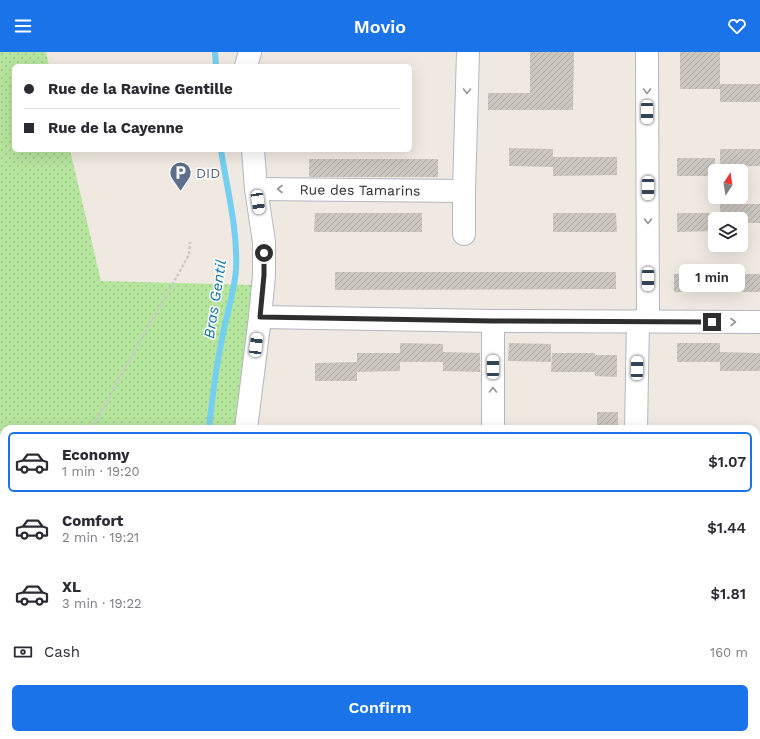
<!DOCTYPE html>
<meta charset="utf-8">
<style>
body{margin:0;font-family:"Work Sans",sans-serif;background:#f7f7f7;color:#2b2b33;height:100vh;display:flex;flex-direction:column;font-size:15px;white-space:nowrap}
*{box-sizing:border-box;margin:0}
p{font-size:13px;color:#7c7c81}
.icon{flex:none;width:22px;height:22px;fill:none;stroke:currentColor;stroke-width:2;stroke-linecap:round;stroke-linejoin:round}
.map{position:relative;flex:1;overflow:hidden}
.details{position:absolute;left:0px;top:373px;width:760px;height:314px;display:flex;flex-direction:column;background:#fff;border-radius:12px 12px 0 0;box-shadow:0 4px 16px #0002}
.details>*{flex:none}
.banner{position:absolute;left:12px;top:12px;width:400px;height:88px;border-radius:6px;box-shadow:0 4px 16px #0002;display:grid;align-content:center;height:88px;padding:0 12px;background:#fff}
.needle{width:26px;rotate:12deg}
.controls{position:absolute;left:708px;top:112px;display:grid;gap:8px}
.controls a{display:grid;place-items:center;width:40px;height:40px;border-radius:6px;background:#fff;box-shadow:0 4px 16px #0002;font-size:20px}
.end{position:absolute;width:18px;height:18px;margin:-9px;border:5px solid #2e2e2e;background:#fff;box-shadow:0 0 0 2px #fff}
.from{border-radius:50%}
.bubble{position:absolute;height:28px;border-radius:6px;background:#fff;box-shadow:0 4px 16px #0002;font-size:13px;font-weight:600;line-height:28px;text-align:center}
.car{position:absolute;width:12px;height:24px;margin:-12px -6px;border-radius:5px;box-shadow:0 0 3px 1px #0007;background:linear-gradient(#fff 24%,#345 0 40%,#fff 0 76%,#345 0 86%,#fff 0)}
.banner b{display:flex;align-items:center;gap:14px;height:38px;font-size:15px}
.banner b+b{border-top:1px solid #e1e1e2}
.banner i{width:10px;height:10px;background:#2b2b33}
ul{padding:7px 0 0;list-style:none}
li{display:flex;align-items:center;gap:12px;height:60px;margin:0 8px 6px;padding:0 4px;border:2px solid transparent;border-radius:6px}
li div{flex:1}
li b{display:block;font-size:15px}
li em{font-style:normal;font-weight:600}
li.selected{border-color:#1a73e8}
li>.icon{width:36px;height:36px;stroke-width:1.5}
.pay{display:flex;align-items:center;gap:10px;height:44px;padding:0 12px;font-size:15px}
.pay p{margin-inline-start:auto}
.button{display:flex;gap:8px;margin-top:auto;padding:8px 12px}
.button a{flex:1;height:46px;border-radius:6px;background:#1a73e8;color:#fff;font-size:16px;font-weight:600;line-height:46px;text-align:center}
header{display:flex;justify-content:space-between;align-items:center;height:52px;padding:0 12px;background:#1a73e8;color:#fff;font-size:18px;font-weight:600}
.map>svg:first-child{display:block}
.grass{fill:url(#grass-dots)}
.lines{fill:none;stroke-linecap:round;stroke-linejoin:round}
.stream{stroke:#75cff0;stroke-width:6}
.building{fill:url(#building-hatch)}
.minor-casing{stroke:#b4b7c1;stroke-width:24}
.path{stroke:#c9c9c9;stroke-width:2.5;stroke-dasharray:3 2;stroke-linecap:butt}
.minor{stroke:#fff;stroke-width:22}
.oneway{stroke:#969696}
.route{stroke:#2e2e2e;stroke-width:5}
.labels{text-anchor:middle;stroke-width:3;stroke-linejoin:round;paint-order:stroke}
.service-label{font-size:14px;fill:#4e5e75;stroke:#fff;text-anchor:start}
.street-label{font-size:14px;fill:#2e2e2e;stroke:#fff}
.water-label{font-size:15px;font-style:italic;fill:#0d6fa3;stroke:#fff}
</style>
<header><svg class="icon" aria-label="menu" viewBox="0 0 24 24"><path d="M4 6h16M4 12h16M4 18h16"/></svg>Movio<svg class="icon" aria-label="heart" viewBox="0 0 24 24"><path d="M12 20l-8-8c-3-5 5-10 8-4 3-6 11-1 8 4z"/></svg></header>
<div class="map">
<svg width="760" height="687" viewBox="0 0 760 687">
<defs>
<pattern id="grass-dots" width="8" height="8" patternUnits="userSpaceOnUse"><rect width="8" height="8" fill="#b6e59e"/><path d="M2 2h.1M6 6h.1" fill="none" stroke="#9dc588" stroke-width="1.8" stroke-linecap="round"/></pattern>
<pattern id="building-hatch" width="6" height="6" patternUnits="userSpaceOnUse"><rect width="6" height="6" fill="#cbc7bf"/><path d="M-1 1l2-2M0 6l6-6M5 7l2-2" fill="none" stroke="#afaba4"/></pattern>
</defs>
<rect width="100%" height="100%" fill="#efe9e1"/>
<polygon class="grass" points="0,0 46,0 49,14 14,14 14,98 70,98 101,229 256,233 257,377 4,377 4,683 167,683 168,687 0,687"/>
<g class="lines">
<g class="stream">
<polyline points="215,0 216,14"/>
<path d="M209 377C212 347 216 316 222 287 226 264 234 242 236 218 238 178 227 137 221 98"/>
<polyline points="171,683 172,687"/>
</g>
</g>
<g class="building">
<polygon points="530,0 574,0 573,58 488,58 488,41 530,41"/>
<polygon points="680,0 720,0 720,32 760,32 760,50 720,50 720,37 680,37"/>
<polygon points="509,96 553,97 553,115 553,105 617,105 617,123 553,124 553,115 509,114"/>
<polygon points="720,97 760,97 760,114 720,115"/>
<rect x="677" y="106" width="38" height="18"/>
<rect x="309" y="107" width="129" height="18"/>
<polygon points="720,152 760,152 760,171 741,171 741,167 720,167"/>
<polygon points="315,161 422,161 422,180 314,180"/>
<polygon points="553,161 616,161 617,180 553,180"/>
<polygon points="677,161 715,161 715,179 677,180"/>
<polygon points="335,220 616,220 616,237 335,238"/>
<rect x="674" y="222" width="86" height="18"/>
<polygon points="400,291 443,292 443,300 480,301 480,320 443,319 443,310 400,310 400,319 357,320 357,329 315,329 315,311 357,310 357,301 400,301"/>
<polygon points="509,291 551,292 551,310 508,309"/>
<rect x="677" y="291" width="43" height="19"/>
<polygon points="720,300 760,301 760,319 720,319"/>
<polygon points="552,301 595,301 595,303 617,303 617,325 595,324 595,320 551,320"/>
<rect x="597" y="360" width="21" height="17"/>
</g>
<g class="lines">
<defs>
<g id="minor">
<polyline points="647,0 648,269"/>
<polyline points="246,14 250,0"/>
<path id="s1" d="M256 137 464 139 468 0"/>
<polyline points="464,139 464,182"/>
<polyline points="260,265 493,269 760,270"/>
<polyline points="246,377 260,265 264,223 264,190 256,137 253,98"/>
<polyline points="493,377 493,269"/>
<polyline points="636,377 638,269"/>
<polyline points="756,423 760,423"/>
<polyline points="756,587 760,587"/>
<polyline points="756,628 760,628"/>
<polyline points="433,683 433,687"/>
<polyline points="213,687 213,683"/>
</g>
</defs>
<use href="#minor" class="minor-casing"/>
<g class="path">
<polyline points="92,377 127,312 184,212 189,202 190,190"/>
<polyline points="0,438 4,442"/>
<polyline points="30,683 31,687"/>
</g>
<use href="#minor" class="minor"/>
</g>
<defs><path id="oneway-chevron" d="M-2-3.5L2.5 0L-2 3.5" fill="none" stroke-width="1.6" stroke-linecap="round" stroke-linejoin="round"/></defs>
<g class="oneway">
<use href="#oneway-chevron" transform="translate(467 39) rotate(91)"/>
<use href="#oneway-chevron" transform="translate(647 39) rotate(90)"/>
<use href="#oneway-chevron" transform="translate(280 137) rotate(-180)"/>
<use href="#oneway-chevron" transform="translate(648 169) rotate(90)"/>
<use href="#oneway-chevron" transform="translate(733 270)"/>
<use href="#oneway-chevron" transform="translate(493 338) rotate(-90)"/>
</g>
<g class="lines">
<polyline class="route" points="264,201 264,223 260,265 493,269 712,270"/>
</g>
<defs>
<symbol id="parking-pin" viewBox="-11 -11 22 30"><path d="M0 17L-7.5 6A9.5 9.5 0 1 1 7.5 6Z" fill="#5c6f8a" stroke="#fff"/><path d="M-3.5-5.5H1a3.5 3.5 0 0 1 0 7H-1V5.5H-3.5ZM-1-3.4V-.6H.8a1.4 1.4 0 0 0 0-2.8Z" fill="#fff"/></symbol>
</defs>
<g fill-rule="evenodd">
<use href="#parking-pin" x="168" y="108" width="25" height="34"/>
</g>
<g class="labels">
<g class="service-label">
<text x="196" y="126">DID</text>
</g>
<g class="street-label">
<text dy="5" stroke="none"><textPath href="#s1" startOffset="104">Rue des Tamarins</textPath></text>
</g>
<g class="water-label">
<text transform="translate(215 247) rotate(-81)" y="5">Bras Gentil</text>
</g>
</g>
</svg>
<div class="controls">
<a><svg class="needle" viewBox="-14 -14 28 28"><path d="M0-13l5 13h-10z" fill="#e53935"/><path d="M0 13l5-13h-10z" fill="#7c7c81"/></svg></a>
<a><svg class="icon" aria-label="layers" viewBox="0 0 24 24"><path d="M12 4l9 5-9 5-9-5zM3 14l9 5 9-5"/></svg></a>
</div>
<i class="end from" style="left:264px;top:201px"></i>
<i class="end" style="left:712px;top:270px"></i>
<div class="bubble" style="left:679px;top:212px;width:66px">1 min</div>
<i class="car" style="left:647px;top:60px;rotate:180deg"></i>
<i class="car" style="left:648px;top:136px;rotate:180deg"></i>
<i class="car" style="left:258px;top:150px;rotate:172deg"></i>
<i class="car" style="left:648px;top:227px;rotate:180deg"></i>
<i class="car" style="left:256px;top:293px;rotate:7deg"></i>
<i class="car" style="left:493px;top:315px;rotate:0deg"></i>
<i class="car" style="left:637px;top:316px;rotate:1deg"></i>
<div class="banner">
<b><i class="from"></i>Rue de la Ravine Gentille</b>
<b><i></i>Rue de la Cayenne</b>
</div>
<section class="details">
<ul>
<li class="selected"><svg class="icon" aria-label="car" viewBox="0 0 24 24"><path d="M5 17H2v-5l4-1 3-4h7l3 4 3 1v5h-3M9 17h6M6 11h13"/><circle cx="7" cy="17" r="2"/><circle cx="17" cy="17" r="2"/></svg><div><b>Economy</b><p>1 min · 19:20</p></div><em>$1.07</em></li>
<li><svg class="icon" aria-label="car" viewBox="0 0 24 24"><path d="M5 17H2v-5l4-1 3-4h7l3 4 3 1v5h-3M9 17h6M6 11h13"/><circle cx="7" cy="17" r="2"/><circle cx="17" cy="17" r="2"/></svg><div><b>Comfort</b><p>2 min · 19:21</p></div><em>$1.44</em></li>
<li><svg class="icon" aria-label="car" viewBox="0 0 24 24"><path d="M5 17H2v-5l4-1 3-4h7l3 4 3 1v5h-3M9 17h6M6 11h13"/><circle cx="7" cy="17" r="2"/><circle cx="17" cy="17" r="2"/></svg><div><b>XL</b><p>3 min · 19:22</p></div><em>$1.81</em></li>
</ul>
<div class="pay"><svg class="icon" aria-label="cash" viewBox="0 0 24 24"><path d="M3 7h18v10H3z"/><circle cx="12" cy="12" r="2"/></svg>Cash<p>160 m</p></div>
<div class="button"><a>Confirm</a></div>
</section>
</div>
